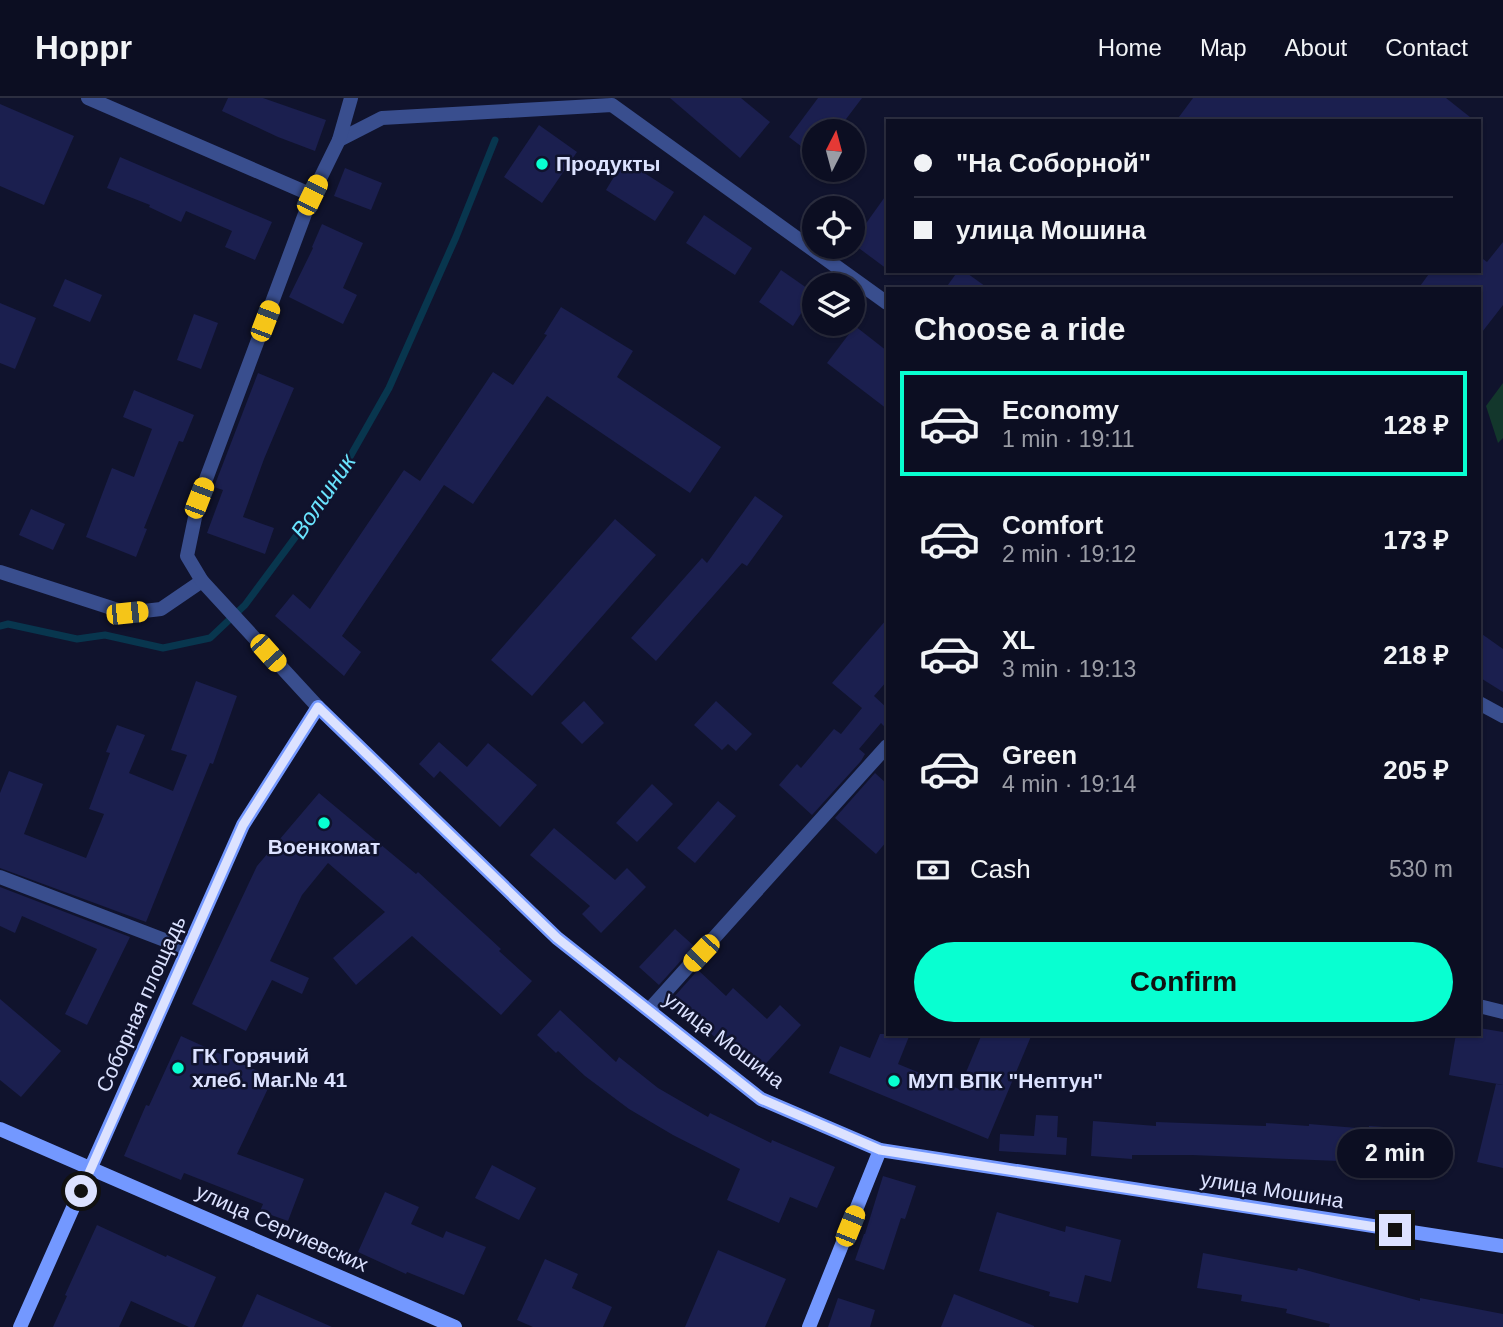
<!DOCTYPE html>
<meta charset="utf-8">
<style>
body{margin:0;font-family:Helvetica,sans-serif;background:#15172a;color:#f1f3f6;height:100vh;display:flex;flex-direction:column;font-size:26px;white-space:nowrap}
*{box-sizing:border-box;margin:0}
p{font-size:23px;color:#9a9ca5}
.icon{flex:none;width:38px;height:38px;fill:none;stroke:currentColor;stroke-width:2;stroke-linecap:round;stroke-linejoin:round}
.map{position:relative;flex:1;overflow:hidden}
.drawer{position:absolute;left:886px;top:189px;width:595px;height:749px;display:flex;flex-direction:column;background:#0c0e22;border-radius:0px;box-shadow:0 2px 5px #0004,0 0 0 2px #2c2e40}
.drawer>*{flex:none}
.banner{position:absolute;left:886px;top:21px;width:595px;height:154px;border-radius:0px;box-shadow:0 2px 5px #0004,0 0 0 2px #2c2e40;display:grid;align-content:center;height:154px;padding:0 28px;background:#0c0e22}
.needle{width:46px;rotate:6deg}
.tools{position:absolute;left:802px;top:21px;display:grid;gap:14px}
.tools a{display:grid;place-items:center;width:63px;height:63px;border-radius:50%;background:#0c0e22;box-shadow:0 2px 5px #0004,0 0 0 2px #2c2e40;font-size:35px}
.end{position:absolute;width:32px;height:32px;margin:-16px;border:9px solid #dce2ff;background:#111;box-shadow:0 0 0 4px #111}
.from{border-radius:50%}
.bubble{position:absolute;height:49px;border-radius:24px;background:#0c0e22;box-shadow:0 2px 5px #0004,0 0 0 2px #2c2e40;font-size:23px;font-weight:700;line-height:49px;text-align:center}
.car{position:absolute;width:21px;height:42px;margin:-21px -10px;border-radius:9px;box-shadow:0 0 5px 2px #0007;background:linear-gradient(#f5c518 24%,#345 0 40%,#f5c518 0 76%,#345 0 86%,#f5c518 0)}
.banner b{display:flex;align-items:center;gap:24px;height:66px;font-size:26px}
.banner b+b{border-top:2px solid #2c2e40}
.banner i{width:18px;height:18px;background:#f1f3f6}
ul{padding:0;list-style:none}
li{display:flex;align-items:center;gap:21px;height:105px;margin:0 14px 10px;padding:0 14px;border:4px solid transparent;border-radius:0px}
li div{flex:1}
li b{display:block;font-size:26px}
li em{font-style:normal;font-weight:700}
li.on{border-color:#08ffd1}
li>.icon{width:63px;height:63px;stroke-width:1.5}
h2{padding:0 28px;font-size:32px;line-height:84px}
.pay{display:flex;align-items:center;gap:18px;height:77px;padding:0 28px;font-size:26px}
.pay p{margin-inline-start:auto}
.cta{display:flex;gap:14px;margin-top:auto;padding:14px 28px}
.cta a{flex:1;height:80px;border-radius:42px;background:#08ffd1;color:#111;font-size:28px;font-weight:700;line-height:80px;text-align:center}
header{display:flex;align-items:center;gap:42px;box-sizing:border-box;height:98px;padding:0 35px;background:#0c0e22;border-bottom:2px solid #2c2e40}
header strong{font-size:33px}
nav{display:flex;gap:38px;margin-inline-start:auto;font-size:24px}
.map>svg:first-child{display:block}
.green{fill:#13372c}
.lines{fill:none;stroke-linecap:round;stroke-linejoin:round}
.stream{stroke:#08364e;stroke-width:7}
.building{fill:#1b1f4f}
.street{stroke:#394e8e;stroke-width:14}
.secondary{stroke:#7398ff;stroke-width:14}
.route{stroke:#dce2ff;stroke-width:9}
.poi-dot{fill:#08ffd1;stroke:#10132d;stroke-width:2.5}
.labels{text-anchor:middle;stroke-width:5;stroke-linejoin:round;paint-order:stroke}
.poi-label{font-size:21px;font-weight:bold;fill:#dce2ff;stroke:#10132d;text-anchor:start}
.street-label{font-size:21px;fill:#dce2ff;stroke:#10132d}
.water-label{font-size:23px;font-style:italic;fill:#6ae5ff;stroke:#10132d}
</style>
<header>
<strong>Hoppr</strong>
<nav><a>Home</a><a>Map</a><a>About</a><a>Contact</a></nav>
</header>
<div class="map">
<svg width="1503" height="1229" viewBox="0 0 1503 1229">
<rect width="100%" height="100%" fill="#10132d"/>
<polygon class="green" points="1503,285 1503,340 1498,345 1486,308"/>
<g class="lines">
<polyline class="stream" points="0,528 8,526 77,541 105,537 163,550 210,540 245,507 334,387 389,290 456,139 495,42"/>
</g>
<g class="building">
<polygon points="228,0 263,0 326,22 315,53 278,39 222,13"/>
<polygon points="670,0 741,0 770,24 740,60"/>
<polygon points="818,0 862,0 837,33 814,33 814,58 789,39"/>
<polygon points="1193,0 1446,0 1475,23 1176,23"/>
<polygon points="0,6 74,38 44,107 0,88"/>
<polygon points="539,27 577,54 542,105 504,79"/>
<polygon points="120,59 272,124 255,162 225,149 232,133 186,113 181,124 149,109 150,107 107,90"/>
<polygon points="624,62 674,94 655,123 606,92"/>
<polygon points="345,70 382,85 371,112 334,98"/>
<polygon points="887,96 887,171 852,145"/>
<polygon points="704,117 752,150 735,177 686,145"/>
<polygon points="322,126 363,145 343,190 357,197 343,226 289,199 313,150 312,149"/>
<polygon points="1503,144 1503,207 1479,238 1479,191 1418,191 1431,173 1479,173 1479,158 1487,164"/>
<polygon points="781,172 814,195 793,228 759,204"/>
<polygon points="958,173 964,173 989,191 945,191"/>
<polygon points="65,181 102,197 90,224 53,208"/>
<polygon points="0,205 36,220 15,271 0,265"/>
<polygon points="561,209 633,253 617,279 721,349 690,395 547,298 473,406 444,387 342,538 361,554 344,578 275,518 293,496 310,511 404,372 420,383 493,274 513,287 547,237 544,236"/>
<polygon points="194,216 218,225 201,271 177,262"/>
<polygon points="855,228 887,253 887,311 827,265"/>
<polygon points="258,275 294,290 264,361 243,419 274,430 265,456 207,435 223,392 214,389"/>
<polygon points="134,292 194,317 183,344 179,343 144,430 147,431 136,459 86,439 112,370 134,379 152,331 123,319"/>
<polygon points="755,398 783,418 747,468 742,465 656,563 631,540 702,460 707,465"/>
<polygon points="31,411 65,426 53,452 19,437"/>
<polygon points="615,421 656,457 532,598 491,562"/>
<polygon points="887,521 887,583 874,598 887,610 887,631 881,625 859,651 865,656 861,663 812,717 779,687 797,666 801,670 834,631 841,636 862,610 832,585"/>
<polygon points="1479,534 1503,551 1503,594 1479,579"/>
<polygon points="196,583 237,598 213,666 210,665 146,824 0,770 0,695 9,673 43,686 24,736 86,760 104,716 89,711 110,655 106,654 117,627 145,637 129,675 173,693 187,657 171,652"/>
<polygon points="584,603 604,625 582,646 561,625"/>
<polygon points="716,603 752,636 736,653 728,646 722,652 694,627"/>
<polygon points="439,644 467,669 488,645 537,687 500,729 440,673 434,680 419,666"/>
<polygon points="875,675 887,686 887,743 876,756 835,720"/>
<polygon points="652,686 673,706 637,744 616,725"/>
<polygon points="319,695 416,776 418,774 501,851 499,853 532,883 501,917 412,838 356,887 333,860 385,814 328,765 302,797 270,863 309,880 302,896 272,882 246,933 192,906 257,768"/>
<polygon points="718,703 736,718 695,765 677,750"/>
<polygon points="554,730 615,782 627,770 646,789 601,835 582,816 590,808 530,757"/>
<polygon points="0,789 130,839 87,927 65,916 97,851 22,818 15,835 0,828"/>
<polygon points="675,831 694,848 659,887 639,869"/>
<polygon points="698,872 726,898 733,890 767,921 780,907 801,927 758,974 723,942 721,945 673,900"/>
<polygon points="0,901 61,953 21,999 0,982"/>
<polygon points="560,912 616,964 619,959 658,990 708,1019 710,1015 771,1045 772,1042 835,1069 817,1110 790,1099 779,1125 727,1102 740,1071 673,1037 629,1011 585,978 558,953 556,955 537,937"/>
<polygon points="1479,930 1503,934 1503,987 1449,977 1456,936 1479,936"/>
<polygon points="880,936 910,936 898,966 959,991 982,936 1032,936 988,1041 829,975 840,948 870,960"/>
<polygon points="181,938 273,980 237,1056 304,1081 288,1123 260,1113 263,1106 184,1075 181,1082 124,1058 146,1007 149,1008"/>
<polygon points="1496,986 1503,987 1503,1070 1477,1064"/>
<polygon points="1036,1017 1058,1018 1057,1039 1067,1040 1066,1057 999,1053 1000,1036 1034,1038"/>
<polygon points="1093,1023 1156,1028 1156,1024 1266,1028 1266,1025 1309,1028 1309,1026 1369,1031 1369,1028 1399,1030 1396,1064 1339,1059 1339,1063 1192,1057 1132,1057 1132,1061 1091,1058"/>
<polygon points="492,1067 536,1090 519,1122 475,1100"/>
<polygon points="883,1078 916,1088 905,1121 901,1120 884,1172 855,1162 864,1136 865,1136"/>
<polygon points="385,1094 419,1109 411,1126 443,1140 446,1133 486,1149 464,1197 407,1174 406,1176 358,1154"/>
<polygon points="997,1114 1065,1134 1066,1128 1121,1142 1111,1184 1085,1177 1078,1205 1049,1198 1050,1194 979,1173"/>
<polygon points="97,1127 166,1159 167,1157 216,1179 194,1229 189,1229 131,1203 119,1229 53,1229 67,1198 65,1197"/>
<polygon points="718,1152 786,1181 765,1229 685,1229"/>
<polygon points="1203,1155 1297,1173 1298,1170 1420,1203 1420,1200 1503,1216 1503,1229 1329,1229 1330,1226 1286,1215 1287,1211 1241,1203 1242,1197 1197,1190"/>
<polygon points="545,1161 578,1176 572,1190 612,1209 603,1229 533,1229 517,1222"/>
<polygon points="257,1196 332,1229 242,1229"/>
<polygon points="954,1196 1034,1228 1034,1229 941,1229"/>
<polygon points="838,1200 875,1212 870,1229 828,1229"/>
</g>
<g class="lines">
<g class="street">
<polyline points="88,0 312,97"/>
<polyline points="339,42 382,20 612,7 887,205"/>
<polyline points="0,474 127,515 161,511 202,483"/>
<polyline points="1479,605 1503,618"/>
<polyline points="318,609 202,483 187,458 199,400 312,97 339,42 351,0"/>
<polyline points="0,779 188,851"/>
<polyline points="1479,908 1503,914"/>
<polyline points="649,912 887,648"/>
</g>
<g class="secondary">
<polyline points="0,1031 455,1229"/>
<polyline points="20,1229 243,727 318,609 557,840 761,1001 880,1052 1503,1148"/>
<polyline points="809,1229 880,1052"/>
</g>
</g>
<g class="lines">
<polyline class="route" points="81,1093 243,727 318,609 557,840 761,1001 880,1052 1395,1132"/>
</g>
<g class="poi-dot">
<circle cx="542" cy="66" r="7"/>
<circle cx="324" cy="725" r="7"/>
<circle cx="178" cy="970" r="7"/>
<circle cx="894" cy="983" r="7"/>
</g>
<g class="labels">
<g class="poi-label">
<text x="556" y="73">Продукты</text>
<text x="324" y="756" text-anchor="middle">Военкомат</text>
<text x="192" y="965">ГК Горячий<tspan x="192" dy="24">хлеб. Маг.№ 41</tspan></text>
<text x="908" y="990">МУП ВПК "Нептун"</text>
</g>
<g class="street-label">
<text transform="translate(141 906) rotate(-66)" y="7">Соборная площадь</text>
<text transform="translate(724 942) rotate(37)" y="7">улица Мошина</text>
<text transform="translate(1272 1092) rotate(9)" y="7">улица Мошина</text>
<text transform="translate(282 1130) rotate(24)" y="7">улица Сергиевских</text>
</g>
<g class="water-label">
<text transform="translate(323 398) rotate(-56)" y="8">Волшник</text>
</g>
</g>
</svg>
<div class="tools">
<a><svg class="needle" viewBox="-14 -14 28 28"><path d="M0-13l5 13h-10z" fill="#e53935"/><path d="M0 13l5-13h-10z" fill="#9a9ca5"/></svg></a>
<a><svg class="icon" aria-label="locate" viewBox="0 0 24 24"><circle cx="12" cy="12" r="6"/><path d="M12 2v4M12 18v4M2 12h4M18 12h4"/></svg></a>
<a><svg class="icon" aria-label="layers" viewBox="0 0 24 24"><path d="M12 4l9 5-9 5-9-5zM3 14l9 5 9-5"/></svg></a>
</div>
<i class="end from" style="left:81px;top:1093px"></i>
<i class="end" style="left:1395px;top:1132px"></i>
<div class="bubble" style="left:1337px;top:1031px;width:116px">2 min</div>
<i class="car" style="left:312px;top:97px;rotate:26deg"></i>
<i class="car" style="left:265px;top:223px;rotate:21deg"></i>
<i class="car" style="left:199px;top:400px;rotate:21deg"></i>
<i class="car" style="left:127px;top:515px;rotate:84deg"></i>
<i class="car" style="left:268px;top:555px;rotate:138deg"></i>
<i class="car" style="left:701px;top:855px;rotate:223deg"></i>
<i class="car" style="left:850px;top:1128px;rotate:22deg"></i>
<div class="banner">
<b><i class="from"></i>&quot;На Соборной&quot;</b>
<b><i></i>улица Мошина</b>
</div>
<section class="drawer">
<h2>Choose a ride</h2>
<ul>
<li class="on"><svg class="icon" aria-label="car" viewBox="0 0 24 24"><path d="M5 17H2v-5l4-1 3-4h7l3 4 3 1v5h-3M9 17h6M6 11h13"/><circle cx="7" cy="17" r="2"/><circle cx="17" cy="17" r="2"/></svg><div><b>Economy</b><p>1 min · 19:11</p></div><em>128 ₽</em></li>
<li><svg class="icon" aria-label="car" viewBox="0 0 24 24"><path d="M5 17H2v-5l4-1 3-4h7l3 4 3 1v5h-3M9 17h6M6 11h13"/><circle cx="7" cy="17" r="2"/><circle cx="17" cy="17" r="2"/></svg><div><b>Comfort</b><p>2 min · 19:12</p></div><em>173 ₽</em></li>
<li><svg class="icon" aria-label="car" viewBox="0 0 24 24"><path d="M5 17H2v-5l4-1 3-4h7l3 4 3 1v5h-3M9 17h6M6 11h13"/><circle cx="7" cy="17" r="2"/><circle cx="17" cy="17" r="2"/></svg><div><b>XL</b><p>3 min · 19:13</p></div><em>218 ₽</em></li>
<li><svg class="icon" aria-label="car" viewBox="0 0 24 24"><path d="M5 17H2v-5l4-1 3-4h7l3 4 3 1v5h-3M9 17h6M6 11h13"/><circle cx="7" cy="17" r="2"/><circle cx="17" cy="17" r="2"/></svg><div><b>Green</b><p>4 min · 19:14</p></div><em>205 ₽</em></li>
</ul>
<div class="pay"><svg class="icon" aria-label="cash" viewBox="0 0 24 24"><path d="M3 7h18v10H3z"/><circle cx="12" cy="12" r="2"/></svg>Cash<p>530 m</p></div>
<div class="cta"><a>Confirm</a></div>
</section>
</div>
